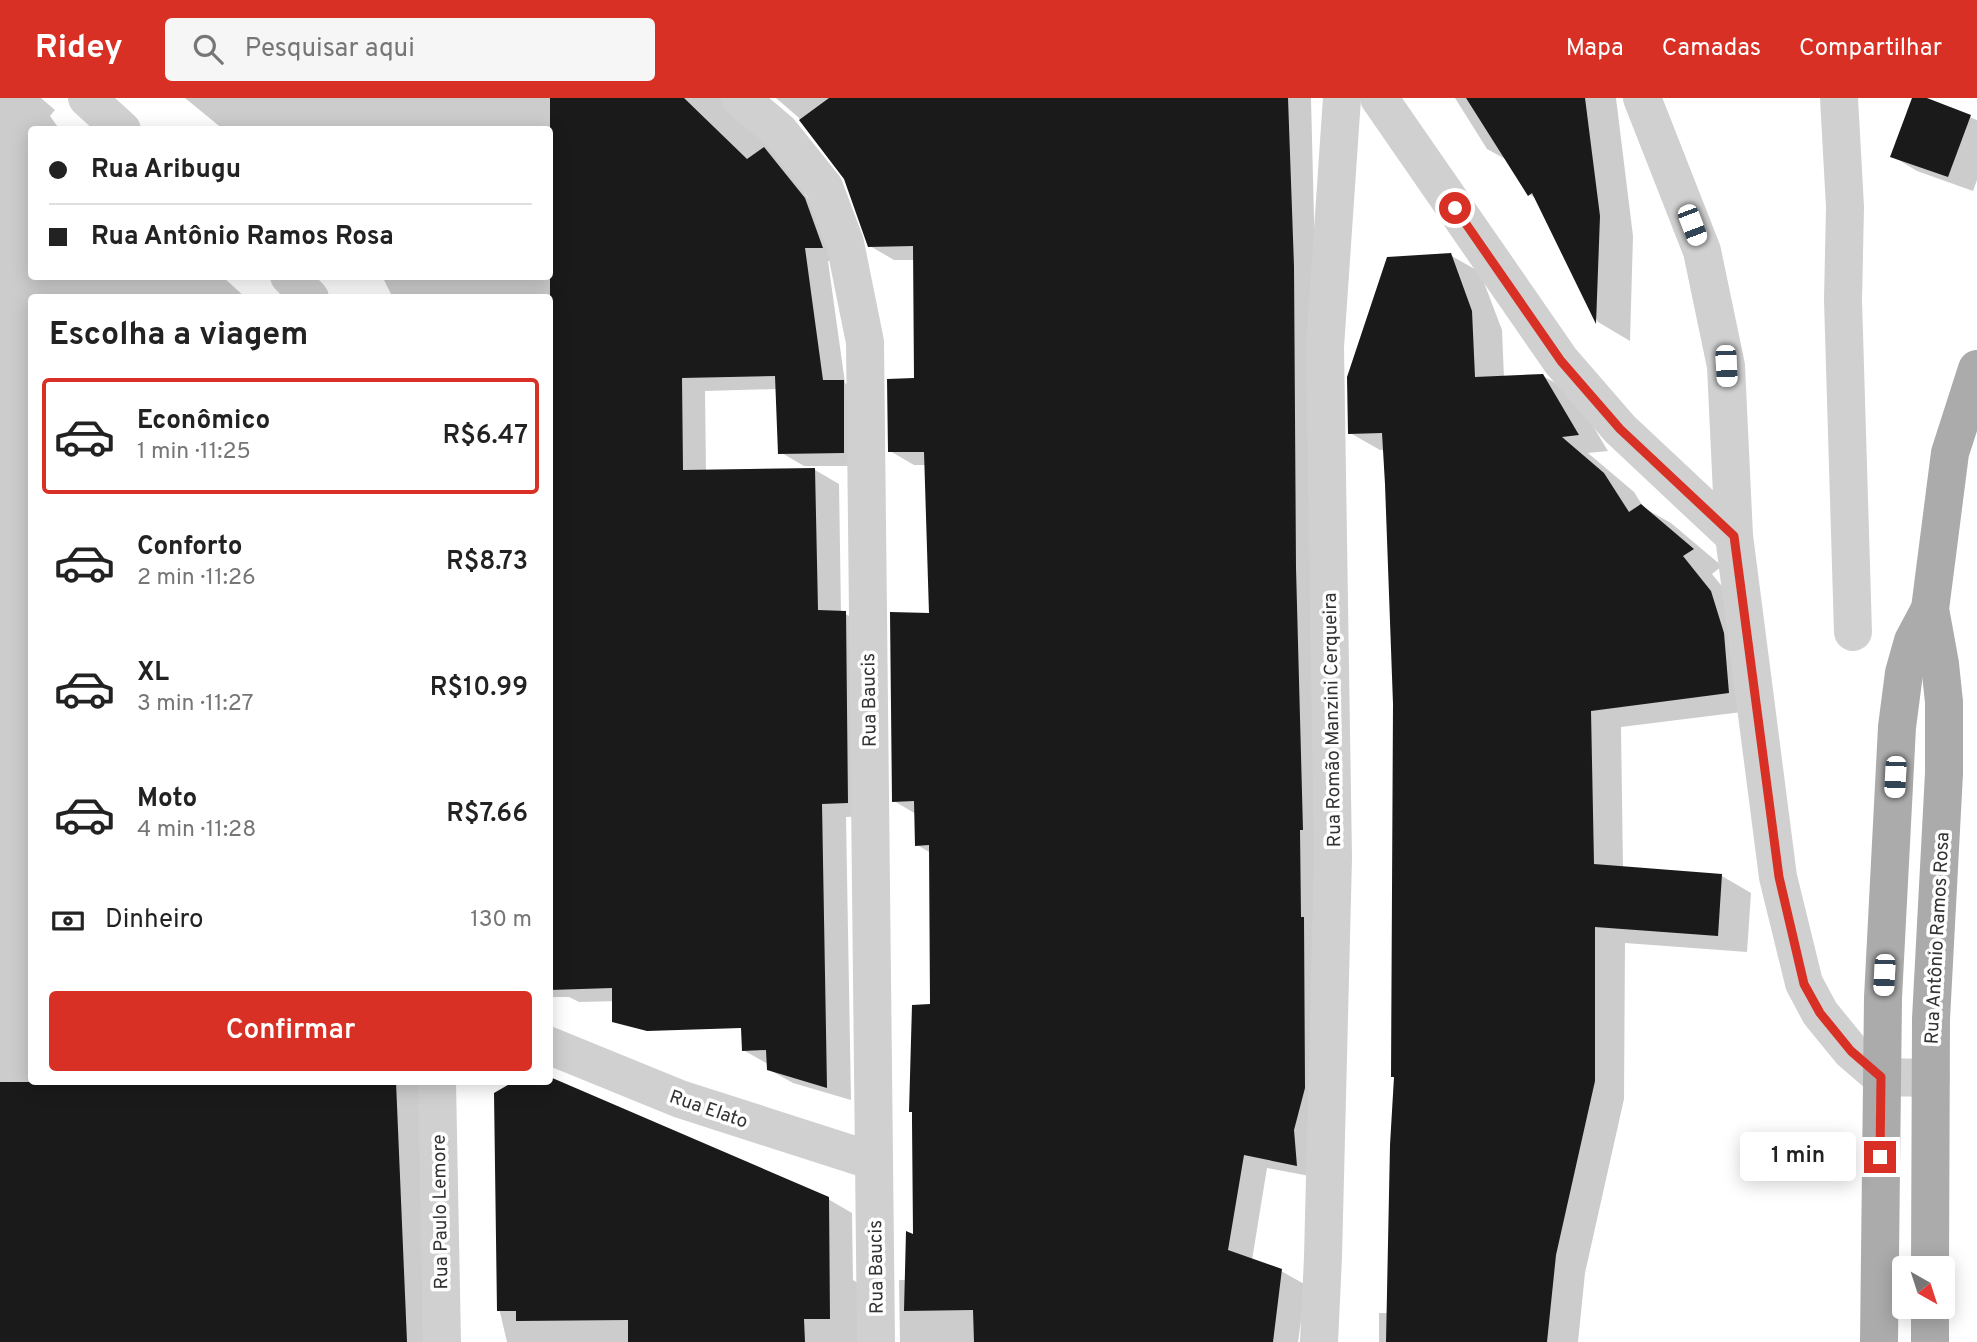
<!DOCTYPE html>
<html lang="pt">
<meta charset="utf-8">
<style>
body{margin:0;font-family:Overpass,sans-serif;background:#f6f6f6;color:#222;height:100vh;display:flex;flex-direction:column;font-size:26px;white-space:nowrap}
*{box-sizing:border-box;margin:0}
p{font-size:23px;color:#767676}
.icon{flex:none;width:38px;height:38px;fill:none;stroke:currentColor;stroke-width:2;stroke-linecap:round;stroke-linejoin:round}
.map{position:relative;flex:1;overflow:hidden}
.details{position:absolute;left:28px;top:196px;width:525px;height:791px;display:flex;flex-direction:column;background:#fff;border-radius:7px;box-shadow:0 4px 18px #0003}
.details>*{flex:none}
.guide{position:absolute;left:28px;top:28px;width:525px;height:154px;border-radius:7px;box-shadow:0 4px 18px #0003;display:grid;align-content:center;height:154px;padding:0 21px;background:#fff}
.needle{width:46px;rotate:141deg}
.controls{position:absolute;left:1892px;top:1158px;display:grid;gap:14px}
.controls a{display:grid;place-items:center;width:63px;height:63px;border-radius:7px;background:#fff;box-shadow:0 4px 18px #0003;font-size:35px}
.end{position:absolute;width:32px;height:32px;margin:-16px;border:9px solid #d93025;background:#fff;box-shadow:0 0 0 4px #fff}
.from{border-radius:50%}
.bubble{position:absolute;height:49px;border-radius:7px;background:#fff;box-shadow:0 4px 18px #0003;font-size:23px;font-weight:600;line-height:49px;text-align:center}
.car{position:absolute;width:21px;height:42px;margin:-21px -10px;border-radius:9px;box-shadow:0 0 5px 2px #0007;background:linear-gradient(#fff 24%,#345 0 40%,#fff 0 76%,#345 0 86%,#fff 0)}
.guide b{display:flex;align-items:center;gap:24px;height:66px;font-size:26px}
.guide b+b{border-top:2px solid #e0e0e0}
.guide i{width:18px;height:18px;background:#222}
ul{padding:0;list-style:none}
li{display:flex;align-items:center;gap:21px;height:116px;margin:0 14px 10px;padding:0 7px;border:4px solid transparent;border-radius:7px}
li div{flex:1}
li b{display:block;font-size:26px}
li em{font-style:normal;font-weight:600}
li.selected{border-color:#d93025}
li>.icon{width:63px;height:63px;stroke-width:1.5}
h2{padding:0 21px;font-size:32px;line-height:84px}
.pay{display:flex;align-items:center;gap:18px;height:77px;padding:0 21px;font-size:26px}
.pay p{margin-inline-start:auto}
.cta{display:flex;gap:14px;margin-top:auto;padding:14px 21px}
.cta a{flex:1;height:80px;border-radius:7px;background:#d93025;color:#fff;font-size:28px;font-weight:600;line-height:80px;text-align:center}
header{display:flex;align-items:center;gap:42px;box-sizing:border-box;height:98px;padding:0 35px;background:#d93025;color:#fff}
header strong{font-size:33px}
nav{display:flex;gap:38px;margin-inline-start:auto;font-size:24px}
.search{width:490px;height:63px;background:#f6f6f6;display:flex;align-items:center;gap:18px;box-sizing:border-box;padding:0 24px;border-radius:7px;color:#767676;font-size:26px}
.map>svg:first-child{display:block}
.shadow{fill:#0003}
.building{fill:#1a1a1a}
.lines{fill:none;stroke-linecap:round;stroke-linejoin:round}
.minor{stroke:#d0d0d0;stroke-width:38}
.major{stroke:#ababab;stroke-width:38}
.route{stroke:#d93025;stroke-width:9}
.labels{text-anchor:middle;stroke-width:7;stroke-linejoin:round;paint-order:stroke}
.street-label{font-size:19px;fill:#333;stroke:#fff}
</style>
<header>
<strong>Ridey</strong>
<div class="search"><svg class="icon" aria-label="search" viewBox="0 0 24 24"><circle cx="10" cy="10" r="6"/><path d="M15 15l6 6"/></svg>Pesquisar aqui</div>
<nav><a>Mapa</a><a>Camadas</a><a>Compartilhar</a></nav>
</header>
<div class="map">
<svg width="1977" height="1244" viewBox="0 0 1977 1244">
<rect width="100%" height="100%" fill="#fff"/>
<g class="shadow">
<polygon points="0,0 41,0 55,12 50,18 60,32 32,32 32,178 222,178 246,200 32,200 32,984 419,984 430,1244 0,1244"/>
<polygon points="185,0 747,0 846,163 828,163 845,285 867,298 868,368 804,368 780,354 777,291 705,293 706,374 815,372 839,386 841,514 870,528 872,718 846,719 851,1002 793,985 768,971 768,966 743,952 756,900 579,904 569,899 550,899 550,200 393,200 382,178 550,178 550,32 224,32"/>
<polygon points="776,0 1311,0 1320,360 1320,1080 1267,1070 1252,1162 1281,1173 1306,1187 1298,1244 900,1244 899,1182 907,1182 915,1139 932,908 931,755 917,747 916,716 894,703 930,517 926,367 914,367 890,353 916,282 915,162 894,162 870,148 846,80 798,19"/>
<polygon points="1455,0 1616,0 1633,138 1630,243 1598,224 1537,101 1529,96 1507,62 1487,51"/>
<polygon points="1914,0 1922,0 1977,22 1977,82 1973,93 1917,73 1892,58"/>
<polygon points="1450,157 1480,174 1502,232 1504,280 1543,278 1573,295 1608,353 1588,355 1634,394 1644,410 1671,425 1722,468 1712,476 1741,512 1758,612 1621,629 1623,770 1722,778 1751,795 1747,854 1625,845 1624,1001 1585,1175 1578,1244 1379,1244 1379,1215 1388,1215 1396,980 1394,606 1384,352 1380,352 1350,335"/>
<polygon points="550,982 828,1101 852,1115 853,1182 877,1196 878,1244 507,1244 499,1210 510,986 518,984"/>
</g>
<g class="building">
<polygon points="550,0 684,0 747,61 764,49 805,100 823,150 805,150 823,282 844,282 844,355 778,356 775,278 682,280 683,372 815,370 818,512 846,513 848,705 822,706 827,990 767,972 766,952 742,953 741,930 647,933 612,924 612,890 550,892"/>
<polygon points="829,0 1288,0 1294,168 1296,470 1303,732 1300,732 1301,819 1304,819 1305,990 1294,1032 1297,1068 1244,1057 1228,1152 1282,1171 1273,1244 974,1244 973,1212 904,1213 906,1133 913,1136 912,1023 912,1014 909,1014 912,907 930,906 929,747 915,748 914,703 892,704 890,514 929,515 924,354 888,354 887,281 914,280 913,148 868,149 844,81 799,22"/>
<polygon points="1466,0 1585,0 1600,118 1596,226 1532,95 1528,98"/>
<polygon points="1912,0 1927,0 1971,17 1948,79 1890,59"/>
<polygon points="1451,155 1472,213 1475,279 1543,276 1579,337 1562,339 1604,375 1629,414 1641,406 1694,451 1683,458 1711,493 1724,535 1729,595 1591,613 1594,766 1722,776 1718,838 1595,829 1595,983 1556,1157 1547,1244 1386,1244 1390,1047 1394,979 1391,979 1393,606 1385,386 1382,335 1348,336 1347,279 1387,159"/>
<polygon points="550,979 829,1099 830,1221 804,1221 805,1244 628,1244 628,1222 516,1223 516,1213 497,1213 494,995 513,984 550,984"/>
<polygon points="0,984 396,984 407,1244 0,1244"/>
</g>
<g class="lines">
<g class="minor">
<polyline points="87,0 122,32"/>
<polyline points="740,0 780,34 824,89 845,145 865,244 876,1244"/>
<polyline points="1379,0 1561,263 1620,331 1734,438"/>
<polyline points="1642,0 1702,153 1726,268 1734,438 1778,779 1804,885 1820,915 1851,953 1881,979 1931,980"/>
<polyline points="1839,0 1845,109 1843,202 1853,534"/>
<polyline points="289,178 310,200"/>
<polyline points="550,948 680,1001 873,1063"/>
<polyline points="437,984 442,1244"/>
<polyline points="1319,1244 1323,1159 1333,760 1325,249 1342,0"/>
</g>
<g class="major">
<polyline points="1930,1171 1931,921 1944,675 1944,604 1940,566 1930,511 1950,355 1977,271"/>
<polyline points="1879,1244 1883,900 1897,629 1904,575 1913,543 1930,511"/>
<polyline points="1930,1244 1930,1209"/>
</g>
</g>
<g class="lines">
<polyline class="route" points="1455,110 1561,263 1620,331 1734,438 1779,779 1804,886 1820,915 1851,953 1881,979 1880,1059"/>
</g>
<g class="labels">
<g class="street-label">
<text transform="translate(868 602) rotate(-91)" y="7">Rua Baucis</text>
<text transform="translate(1331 622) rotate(-91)" y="7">Rua Romão Manzini Cerqueira</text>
<text transform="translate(1936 840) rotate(-87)" y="7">Rua Antônio Ramos Rosa</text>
<text transform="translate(709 1010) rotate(19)" y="7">Rua Elato</text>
<text transform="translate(439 1114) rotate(-91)" y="7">Rua Paulo Lemore</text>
<text transform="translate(875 1169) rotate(-91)" y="7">Rua Baucis</text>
</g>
</g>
</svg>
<div class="controls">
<a><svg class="needle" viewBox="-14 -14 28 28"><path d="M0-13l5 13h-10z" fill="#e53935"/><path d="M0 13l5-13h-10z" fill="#767676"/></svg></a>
</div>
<i class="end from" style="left:1455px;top:110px"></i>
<i class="end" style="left:1880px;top:1059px"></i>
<div class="bubble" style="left:1740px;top:1034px;width:116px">1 min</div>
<i class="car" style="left:1692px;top:127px;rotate:159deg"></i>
<i class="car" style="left:1726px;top:268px;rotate:177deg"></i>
<i class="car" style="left:1895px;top:679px;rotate:183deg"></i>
<i class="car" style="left:1884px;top:877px;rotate:183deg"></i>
<div class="guide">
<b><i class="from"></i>Rua Aribugu</b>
<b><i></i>Rua Antônio Ramos Rosa</b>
</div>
<section class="details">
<h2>Escolha a viagem</h2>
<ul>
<li class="selected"><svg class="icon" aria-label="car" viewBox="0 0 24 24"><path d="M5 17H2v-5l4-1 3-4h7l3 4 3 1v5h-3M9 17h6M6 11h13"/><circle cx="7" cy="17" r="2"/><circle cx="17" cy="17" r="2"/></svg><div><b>Econômico</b><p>1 min · 11:25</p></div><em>R$6.47</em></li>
<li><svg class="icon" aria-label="car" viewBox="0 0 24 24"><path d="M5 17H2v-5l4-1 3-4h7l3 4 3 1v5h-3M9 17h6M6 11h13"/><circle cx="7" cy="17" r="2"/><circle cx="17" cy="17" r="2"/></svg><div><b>Conforto</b><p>2 min · 11:26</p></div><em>R$8.73</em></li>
<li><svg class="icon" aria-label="car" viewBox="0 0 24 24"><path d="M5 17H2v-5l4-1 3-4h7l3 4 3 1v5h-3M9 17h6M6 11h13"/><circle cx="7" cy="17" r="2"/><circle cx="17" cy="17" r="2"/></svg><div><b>XL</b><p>3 min · 11:27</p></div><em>R$10.99</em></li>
<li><svg class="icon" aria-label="car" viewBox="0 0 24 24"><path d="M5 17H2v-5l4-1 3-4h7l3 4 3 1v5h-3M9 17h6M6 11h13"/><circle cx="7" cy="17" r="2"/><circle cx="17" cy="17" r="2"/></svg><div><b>Moto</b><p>4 min · 11:28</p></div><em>R$7.66</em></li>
</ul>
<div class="pay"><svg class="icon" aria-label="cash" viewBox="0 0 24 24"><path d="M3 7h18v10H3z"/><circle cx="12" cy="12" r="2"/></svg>Dinheiro<p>130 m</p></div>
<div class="cta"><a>Confirmar</a></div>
</section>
</div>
